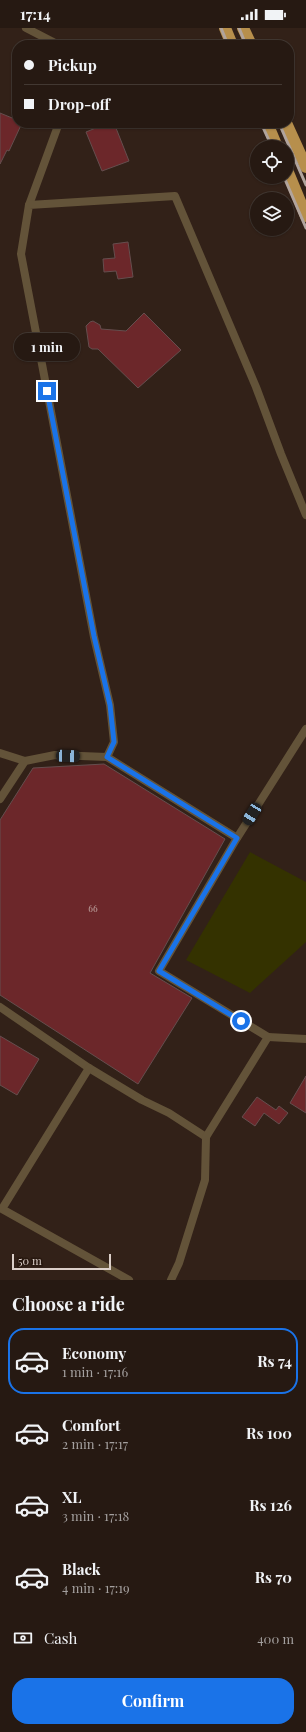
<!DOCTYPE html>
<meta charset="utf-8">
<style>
body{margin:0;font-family:"Playfair Display",serif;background:#322620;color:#f1f3f6;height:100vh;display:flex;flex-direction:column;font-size:15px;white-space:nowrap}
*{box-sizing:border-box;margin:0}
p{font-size:13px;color:#a4a09f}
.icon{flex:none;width:22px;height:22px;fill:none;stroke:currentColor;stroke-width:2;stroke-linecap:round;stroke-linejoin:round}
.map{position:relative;height:1252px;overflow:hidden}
.details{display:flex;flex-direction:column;background:#261912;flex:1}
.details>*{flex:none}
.banner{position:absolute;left:12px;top:12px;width:282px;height:88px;border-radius:16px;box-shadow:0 1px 3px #0004,0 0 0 1px #423832;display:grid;align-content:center;height:88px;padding:0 12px;background:#261912}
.buttons{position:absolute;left:250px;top:112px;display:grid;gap:8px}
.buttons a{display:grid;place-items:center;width:44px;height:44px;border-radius:50%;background:#261912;box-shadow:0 1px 3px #0004,0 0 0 1px #423832;font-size:20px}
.scale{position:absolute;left:12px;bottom:10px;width:99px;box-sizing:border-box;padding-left:4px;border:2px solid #dbcfc9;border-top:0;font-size:11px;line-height:14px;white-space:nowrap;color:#dbcfc9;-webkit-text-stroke:3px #28180f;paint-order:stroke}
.end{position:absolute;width:18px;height:18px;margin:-9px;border:5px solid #1a73e8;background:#fff;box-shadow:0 0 0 2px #fff}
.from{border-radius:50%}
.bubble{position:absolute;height:28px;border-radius:14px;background:#261912;box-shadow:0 1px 3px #0004,0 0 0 1px #423832;font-size:13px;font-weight:700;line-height:28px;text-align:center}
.car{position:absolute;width:12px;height:24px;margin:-12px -6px;border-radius:5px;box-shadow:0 0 3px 1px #0007;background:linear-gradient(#222 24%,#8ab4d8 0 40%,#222 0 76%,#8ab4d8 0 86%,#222 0)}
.banner b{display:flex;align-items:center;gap:14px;height:38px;font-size:15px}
.banner b+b{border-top:1px solid #423832}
.banner i{width:10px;height:10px;background:#f1f3f6}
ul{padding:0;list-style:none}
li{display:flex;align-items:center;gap:12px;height:66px;margin:0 8px 6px;padding:0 4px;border:2px solid transparent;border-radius:16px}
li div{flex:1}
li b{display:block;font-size:15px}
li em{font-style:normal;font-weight:700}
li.current{border-color:#1a73e8}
li>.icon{width:36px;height:36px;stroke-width:1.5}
h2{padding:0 12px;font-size:18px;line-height:48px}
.pay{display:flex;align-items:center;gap:10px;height:44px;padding:0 12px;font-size:15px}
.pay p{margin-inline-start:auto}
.action{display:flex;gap:8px;margin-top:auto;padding:8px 12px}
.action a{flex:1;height:46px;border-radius:16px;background:#1a73e8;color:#fff;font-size:16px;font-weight:700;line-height:46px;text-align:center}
.status{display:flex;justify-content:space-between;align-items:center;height:28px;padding:0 20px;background:#261912;direction:ltr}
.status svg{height:11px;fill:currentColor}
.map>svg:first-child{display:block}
.green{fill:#343200}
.building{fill:#6c272a;stroke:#654e4e}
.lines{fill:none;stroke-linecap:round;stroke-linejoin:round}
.lane{stroke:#635339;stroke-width:8}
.highway{stroke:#b78f4c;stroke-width:12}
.rail{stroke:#b1a49d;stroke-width:3}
.route{stroke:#1a73e8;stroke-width:5}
.labels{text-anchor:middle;stroke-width:3;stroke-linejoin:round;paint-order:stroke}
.number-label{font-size:9px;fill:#bfa5a1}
</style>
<div class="status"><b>17:14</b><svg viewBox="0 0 49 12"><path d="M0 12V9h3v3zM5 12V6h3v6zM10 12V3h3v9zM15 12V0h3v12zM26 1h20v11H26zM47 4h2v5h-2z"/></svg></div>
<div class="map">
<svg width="306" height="1252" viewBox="0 0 306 1252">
<rect width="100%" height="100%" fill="#322118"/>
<polygon class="green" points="250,824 306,854 306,914 250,965 186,932"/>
<g class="building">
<polygon points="0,85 17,92 17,95 22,95 9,123 7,122 0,136"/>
<polygon points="108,95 114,95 129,133 102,143 86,104"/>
<polygon points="128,214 133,249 118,251 116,243 104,244 103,231 115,230 113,216"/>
<polygon points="144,285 181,322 138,360 98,321 92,321 89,319 86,298 90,294 93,293 100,297 101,301 126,303"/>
<polygon points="104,736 225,811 150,945 192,970 138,1056 0,967 0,792 33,740"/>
<polygon points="0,1008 39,1031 17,1067 0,1057"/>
<polygon points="306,1048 306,1085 290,1075"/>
<polygon points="257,1069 276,1082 279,1078 288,1085 279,1096 264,1085 255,1098 242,1089"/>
</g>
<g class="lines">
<g class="lane">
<polyline points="26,0 59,17"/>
<polyline points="29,177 59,95"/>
<polyline points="0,725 25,733"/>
<polyline points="107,729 237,810"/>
<polyline points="0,771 25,733 55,727 107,729 114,714 110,677 94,609 21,226 29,177 175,168 256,359 281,426 306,487"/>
<polyline points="0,979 89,1040 142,1072 169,1085 206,1109"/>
<polyline points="268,1009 306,1011"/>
<polyline points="89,1040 2,1181 129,1252"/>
<polyline points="171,1252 179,1235 205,1152 206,1109 268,1009 159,943 237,810 306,701"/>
</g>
<g class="highway">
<polyline points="225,0 232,17"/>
<polyline points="243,0 251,17"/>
<polyline points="267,95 277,119"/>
<polyline points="286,95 306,139"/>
<polyline points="287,142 306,188"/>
</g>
<g class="rail">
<polyline points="221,0 228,17"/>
<polyline points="239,0 246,17"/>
<polyline points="261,95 272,119"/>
<polyline points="279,95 306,157"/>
<polyline points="284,149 306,200"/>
</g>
</g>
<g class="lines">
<polyline class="route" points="47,363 94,608 110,677 114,714 107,729 237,810 159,943 241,993"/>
</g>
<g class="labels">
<g class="number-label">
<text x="93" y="884">66</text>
</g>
</g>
</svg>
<div class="buttons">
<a><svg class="icon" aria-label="locate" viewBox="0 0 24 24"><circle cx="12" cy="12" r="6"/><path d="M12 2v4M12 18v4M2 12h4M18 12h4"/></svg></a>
<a><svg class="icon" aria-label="layers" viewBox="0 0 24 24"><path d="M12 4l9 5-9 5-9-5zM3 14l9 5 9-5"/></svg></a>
</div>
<div class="scale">50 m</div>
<i class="end from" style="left:241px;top:993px"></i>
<i class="end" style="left:47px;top:363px"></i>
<div class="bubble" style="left:14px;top:305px;width:66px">1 min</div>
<i class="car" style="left:68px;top:728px;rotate:92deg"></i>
<i class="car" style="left:252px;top:786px;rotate:212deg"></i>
<div class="banner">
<b><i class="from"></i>Pickup</b>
<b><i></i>Drop-off</b>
</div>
</div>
<section class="details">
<h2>Choose a ride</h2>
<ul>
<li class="current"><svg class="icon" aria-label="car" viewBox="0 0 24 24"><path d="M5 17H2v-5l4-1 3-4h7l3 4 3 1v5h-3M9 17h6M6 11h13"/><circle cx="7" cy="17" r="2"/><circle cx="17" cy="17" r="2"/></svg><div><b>Economy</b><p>1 min · 17:16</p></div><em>Rs 74</em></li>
<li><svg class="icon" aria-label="car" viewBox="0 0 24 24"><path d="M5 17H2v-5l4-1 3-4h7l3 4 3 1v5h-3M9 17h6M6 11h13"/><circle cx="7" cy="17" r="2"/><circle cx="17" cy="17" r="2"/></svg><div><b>Comfort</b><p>2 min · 17:17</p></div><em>Rs 100</em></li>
<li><svg class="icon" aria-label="car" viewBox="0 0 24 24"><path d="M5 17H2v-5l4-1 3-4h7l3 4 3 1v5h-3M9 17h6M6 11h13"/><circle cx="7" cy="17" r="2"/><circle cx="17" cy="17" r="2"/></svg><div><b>XL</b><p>3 min · 17:18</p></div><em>Rs 126</em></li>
<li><svg class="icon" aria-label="car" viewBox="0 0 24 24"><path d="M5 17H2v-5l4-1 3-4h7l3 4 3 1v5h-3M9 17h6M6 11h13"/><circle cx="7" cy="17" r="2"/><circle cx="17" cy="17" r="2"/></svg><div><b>Black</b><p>4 min · 17:19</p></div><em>Rs 70</em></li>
</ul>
<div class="pay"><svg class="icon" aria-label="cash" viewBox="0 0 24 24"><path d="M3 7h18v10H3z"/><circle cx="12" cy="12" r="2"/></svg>Cash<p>400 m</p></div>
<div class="action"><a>Confirm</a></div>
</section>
